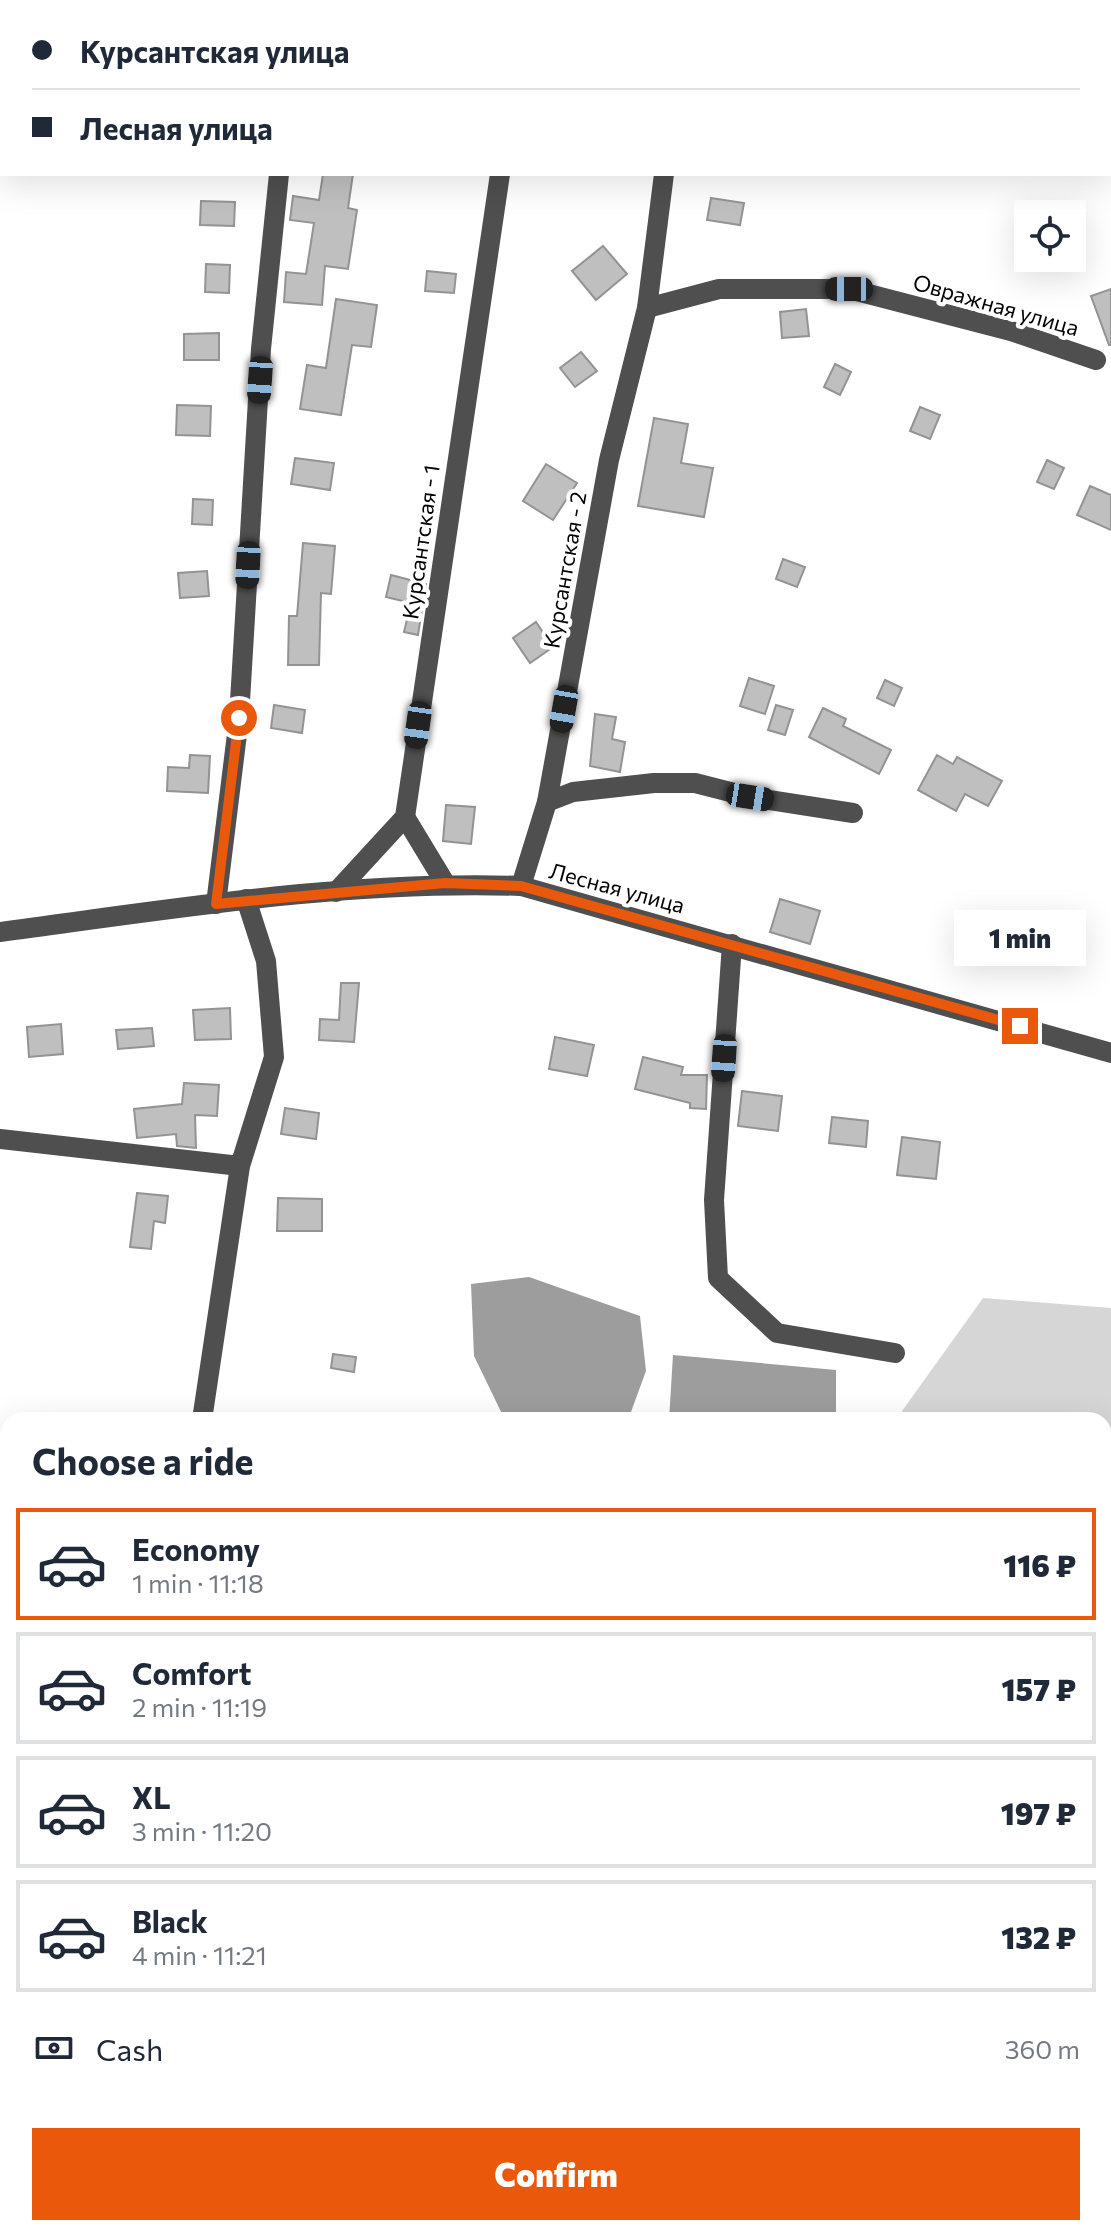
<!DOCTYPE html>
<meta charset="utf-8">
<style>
body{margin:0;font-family:Commissioner,sans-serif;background:#f6f6f7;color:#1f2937;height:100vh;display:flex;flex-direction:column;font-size:30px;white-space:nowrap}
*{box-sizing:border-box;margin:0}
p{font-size:26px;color:#747a83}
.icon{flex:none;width:44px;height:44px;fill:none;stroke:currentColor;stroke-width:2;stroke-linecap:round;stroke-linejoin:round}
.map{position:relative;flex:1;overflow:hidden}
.sheet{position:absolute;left:0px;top:1412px;width:1112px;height:824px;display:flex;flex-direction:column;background:#fff;border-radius:24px 24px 0 0;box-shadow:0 8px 32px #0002}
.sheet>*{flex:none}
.banner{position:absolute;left:0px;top:0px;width:1112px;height:176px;box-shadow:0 8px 32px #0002;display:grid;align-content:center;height:176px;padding:0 32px;background:#fff}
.tools{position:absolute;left:1014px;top:200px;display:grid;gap:16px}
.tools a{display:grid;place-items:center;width:72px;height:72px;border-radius:0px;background:#fff;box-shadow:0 8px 32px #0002;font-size:40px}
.end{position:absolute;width:36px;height:36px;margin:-18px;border:10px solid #ea580c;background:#fff;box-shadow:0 0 0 4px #fff}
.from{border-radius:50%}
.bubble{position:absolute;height:56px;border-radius:0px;background:#fff;box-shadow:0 8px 32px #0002;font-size:26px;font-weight:800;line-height:56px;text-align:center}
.car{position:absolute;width:24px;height:48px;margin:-24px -12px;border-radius:10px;box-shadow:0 0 6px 2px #0007;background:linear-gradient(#222 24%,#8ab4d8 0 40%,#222 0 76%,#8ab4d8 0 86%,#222 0)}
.banner b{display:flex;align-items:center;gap:28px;height:76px;font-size:30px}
.banner b+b{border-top:2px solid #e0e1e3}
.banner i{width:20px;height:20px;background:#1f2937}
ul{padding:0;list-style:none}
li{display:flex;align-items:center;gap:24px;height:112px;margin:0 16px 12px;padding:0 16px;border:4px solid #e0e1e3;border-radius:0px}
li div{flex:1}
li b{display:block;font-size:30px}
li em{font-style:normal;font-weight:800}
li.current{border-color:#ea580c}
li>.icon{width:72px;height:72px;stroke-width:1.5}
h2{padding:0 32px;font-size:36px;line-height:96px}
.pay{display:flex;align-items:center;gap:20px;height:88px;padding:0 32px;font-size:30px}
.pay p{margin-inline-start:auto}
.primary-button{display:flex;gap:16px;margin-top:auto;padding:16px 32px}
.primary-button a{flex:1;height:92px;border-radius:0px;background:#ea580c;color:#fff;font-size:32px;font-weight:800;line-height:92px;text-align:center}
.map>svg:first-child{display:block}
.green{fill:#d6d6d6}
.water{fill:#9d9d9d}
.building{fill:#bfbfbf;stroke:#939393;stroke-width:2}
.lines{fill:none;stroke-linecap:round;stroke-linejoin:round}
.minor{stroke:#4f4f4f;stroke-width:20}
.route{stroke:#ea580c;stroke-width:10}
.labels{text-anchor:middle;stroke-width:8;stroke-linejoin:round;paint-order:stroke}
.street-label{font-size:22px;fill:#000;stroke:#fff}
</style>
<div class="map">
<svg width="1111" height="2236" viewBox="0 0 1111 2236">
<rect width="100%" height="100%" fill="#fff"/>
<polygon class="green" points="983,1298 1111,1308 1111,1473 1104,1475 1104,1420 906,1420 902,1411"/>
<g class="water">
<polygon points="529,1277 640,1316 646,1371 628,1420 505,1420 474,1356 471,1284"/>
<polygon points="673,1355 836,1370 836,1420 669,1420"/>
</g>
<g class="building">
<polygon points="323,174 353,174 348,208 357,210 348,269 325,266 322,305 284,302 286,272 306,274 314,223 290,220 293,196 319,200"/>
<polygon points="711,198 744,203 740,225 707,220"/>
<polygon points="201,201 235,202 234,226 200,225"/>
<polygon points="603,246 627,274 596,300 572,271"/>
<polygon points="206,264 230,265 229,293 205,292"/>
<polygon points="427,271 456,274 454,293 425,291"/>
<polygon points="1111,289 1111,345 1109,345 1091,296"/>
<polygon points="336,299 377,305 371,347 352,345 341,415 300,409 307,365 326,368"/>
<polygon points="806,309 809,336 782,338 780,312"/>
<polygon points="219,333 219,360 184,360 184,334"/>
<polygon points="581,352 597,371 575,387 560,368"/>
<polygon points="835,364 851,372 840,395 824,387"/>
<polygon points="177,405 211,406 210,436 176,435"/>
<polygon points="920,407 940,415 930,439 910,431"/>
<polygon points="654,418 688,424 681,463 713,468 704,517 638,506"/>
<polygon points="295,458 334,463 330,490 291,484"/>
<polygon points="1047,460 1064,468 1054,489 1037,482"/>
<polygon points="546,464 577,483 553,520 523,501"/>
<polygon points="1090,486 1111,495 1111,530 1077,515"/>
<polygon points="193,499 213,500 212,525 192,524"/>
<polygon points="303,543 335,546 331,594 321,593 319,665 288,665 289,616 297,616"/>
<polygon points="783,559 805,567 797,587 776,579"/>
<polygon points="207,571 209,596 180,598 178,573"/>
<polygon points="391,575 426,584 418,635 404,632 411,603 386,597"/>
<polygon points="536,622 553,647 530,663 513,638"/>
<polygon points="749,678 774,686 765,714 740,706"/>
<polygon points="885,680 902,688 894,706 877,698"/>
<polygon points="274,705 305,710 302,733 271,728"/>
<polygon points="776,705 793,710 785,735 768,730"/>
<polygon points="823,708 846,719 843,726 891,750 879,774 809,737"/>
<polygon points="595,714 616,717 612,739 625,742 620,772 590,766"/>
<polygon points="190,755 210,756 208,793 167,791 168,767 189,768"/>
<polygon points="937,755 953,764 957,757 1002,781 988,806 965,794 956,811 918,790"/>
<polygon points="446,805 475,807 471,844 443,841"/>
<polygon points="780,899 820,911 810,944 770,932"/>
<polygon points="341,983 359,983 354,1042 319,1040 320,1019 339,1020"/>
<polygon points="230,1008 231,1039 195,1040 193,1010"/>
<polygon points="61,1024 63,1054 29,1057 27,1027"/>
<polygon points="152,1028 154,1046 118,1049 116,1030"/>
<polygon points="555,1037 594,1045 587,1076 549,1069"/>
<polygon points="643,1057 683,1067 681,1075 707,1075 706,1109 690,1108 690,1103 635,1089"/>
<polygon points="184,1083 219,1085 217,1116 195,1115 196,1148 177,1146 176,1134 137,1138 134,1109 182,1104"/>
<polygon points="742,1091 782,1096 778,1131 738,1126"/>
<polygon points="285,1108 319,1113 316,1139 281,1134"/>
<polygon points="832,1117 868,1121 866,1147 829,1143"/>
<polygon points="902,1137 940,1142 936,1179 897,1175"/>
<polygon points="137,1193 168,1196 165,1223 154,1221 151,1249 130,1247"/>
<polygon points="278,1198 322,1199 322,1231 277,1231"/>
<polygon points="333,1354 356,1357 354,1372 331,1368"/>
</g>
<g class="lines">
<g class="minor">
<polyline points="297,2 297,0"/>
<polyline points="526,2 526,0"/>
<polyline points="692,2 692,0"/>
<polyline points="647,308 719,289 849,289 1011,331 1096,360"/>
<polyline points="547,802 573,792 654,783 695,783 750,797 853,813"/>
<polyline points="405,817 445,883"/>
<polyline points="521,886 547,802 609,460 647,308 664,174"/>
<polyline points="336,892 405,817 500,174"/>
<polyline points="216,904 239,718 261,349 279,174"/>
<path d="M0 932C173 909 347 880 521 886L1111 1053"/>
<polyline points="732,944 714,1200 718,1278 777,1333 895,1353"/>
<polyline points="0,1139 240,1166"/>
<polyline points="202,1420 240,1166 274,1057 266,961 246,899"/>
<polyline points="0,1495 2,1485"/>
<polyline points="0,1839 8,1857"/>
<polyline points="1104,1891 1111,1892"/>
<polyline points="0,1938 8,1933"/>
<path d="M0 1987C9 2024 4 2065 0 2102"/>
<polyline points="482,2228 483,2236"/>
<polyline points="700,2228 701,2236"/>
</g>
</g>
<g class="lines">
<polyline class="route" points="239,718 216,904 445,883 521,886 1020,1026"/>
</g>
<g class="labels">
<g class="street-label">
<text transform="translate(996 305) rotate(16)" y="8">Овражная улица</text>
<text transform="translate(421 542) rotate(-82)" y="8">Курсантская - 1</text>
<text transform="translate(565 570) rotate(-80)" y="8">Курсантская - 2</text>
<text transform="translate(617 888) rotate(15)" y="8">Лесная улица</text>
</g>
</g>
</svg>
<div class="tools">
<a><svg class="icon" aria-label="locate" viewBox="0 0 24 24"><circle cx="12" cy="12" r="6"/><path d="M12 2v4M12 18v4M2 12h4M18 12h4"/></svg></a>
</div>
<i class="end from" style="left:239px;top:718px"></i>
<i class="end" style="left:1020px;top:1026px"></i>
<div class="bubble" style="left:954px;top:910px;width:132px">1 min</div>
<i class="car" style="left:849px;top:289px;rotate:270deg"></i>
<i class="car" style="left:260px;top:380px;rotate:184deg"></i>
<i class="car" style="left:248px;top:565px;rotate:183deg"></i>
<i class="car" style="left:564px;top:709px;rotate:190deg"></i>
<i class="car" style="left:418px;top:725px;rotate:188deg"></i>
<i class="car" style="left:750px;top:797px;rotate:99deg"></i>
<i class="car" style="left:724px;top:1058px;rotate:184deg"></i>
<div class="banner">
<b><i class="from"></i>Курсантская улица</b>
<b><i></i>Лесная улица</b>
</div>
<section class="sheet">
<h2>Choose a ride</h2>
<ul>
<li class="current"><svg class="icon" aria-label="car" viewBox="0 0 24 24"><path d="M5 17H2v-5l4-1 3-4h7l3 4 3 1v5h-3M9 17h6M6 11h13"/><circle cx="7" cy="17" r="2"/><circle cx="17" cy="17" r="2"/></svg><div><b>Economy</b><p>1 min · 11:18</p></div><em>116 ₽</em></li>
<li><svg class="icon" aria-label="car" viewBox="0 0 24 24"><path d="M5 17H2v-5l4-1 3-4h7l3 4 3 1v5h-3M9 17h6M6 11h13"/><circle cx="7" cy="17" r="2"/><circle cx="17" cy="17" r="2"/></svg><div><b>Comfort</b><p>2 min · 11:19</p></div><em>157 ₽</em></li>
<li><svg class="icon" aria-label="car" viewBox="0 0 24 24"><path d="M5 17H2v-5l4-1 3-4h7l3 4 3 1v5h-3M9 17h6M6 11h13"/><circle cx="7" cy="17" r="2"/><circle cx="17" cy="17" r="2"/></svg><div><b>XL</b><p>3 min · 11:20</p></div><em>197 ₽</em></li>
<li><svg class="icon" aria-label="car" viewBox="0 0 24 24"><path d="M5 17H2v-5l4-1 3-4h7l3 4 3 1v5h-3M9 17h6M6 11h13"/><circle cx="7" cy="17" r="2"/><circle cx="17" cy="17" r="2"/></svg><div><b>Black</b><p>4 min · 11:21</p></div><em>132 ₽</em></li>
</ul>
<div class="pay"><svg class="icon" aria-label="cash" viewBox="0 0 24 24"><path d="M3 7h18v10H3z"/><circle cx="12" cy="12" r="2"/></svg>Cash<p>360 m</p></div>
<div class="primary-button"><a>Confirm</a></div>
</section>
</div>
